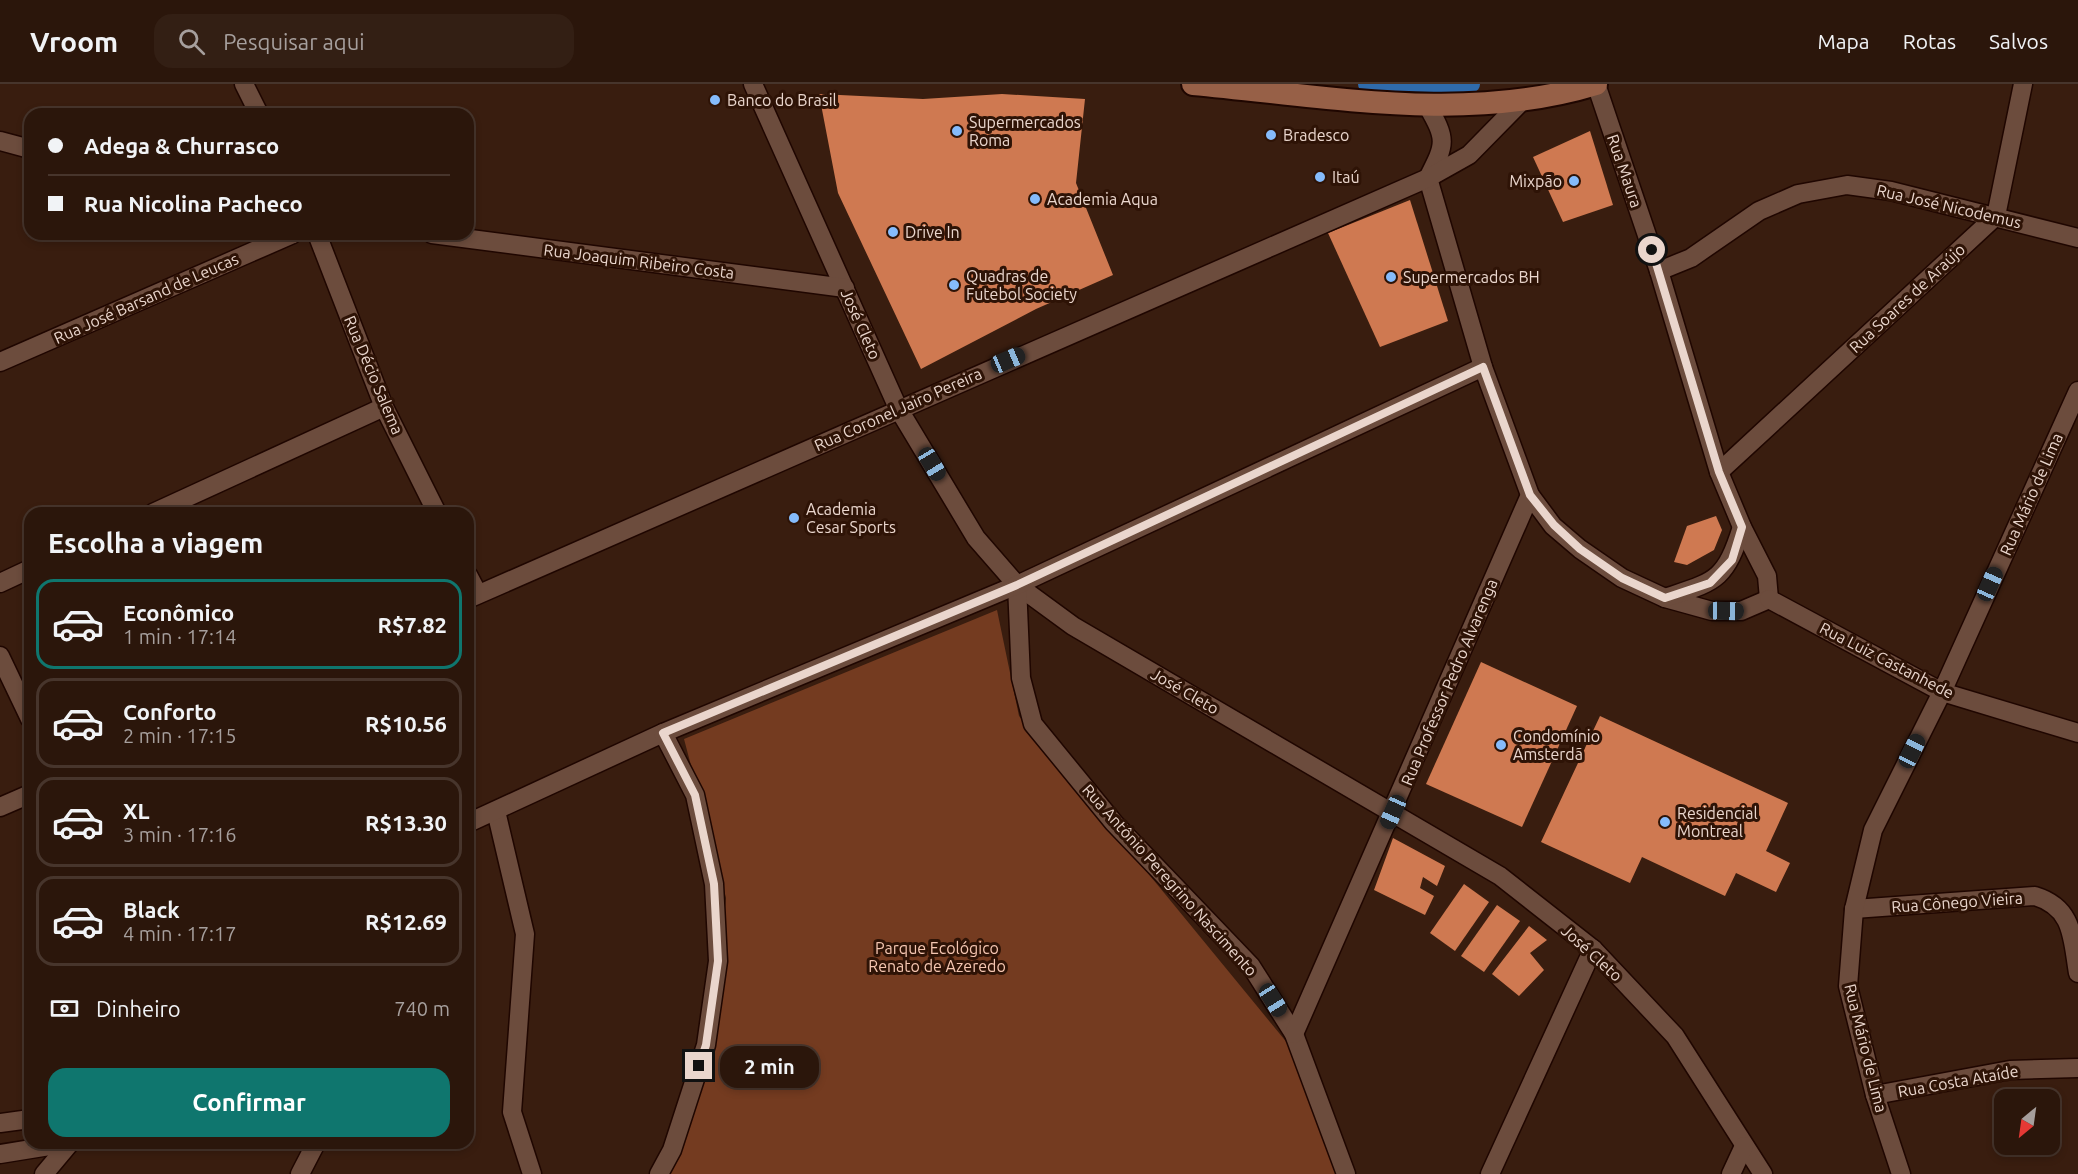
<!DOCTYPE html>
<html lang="pt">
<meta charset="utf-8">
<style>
body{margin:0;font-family:Ubuntu,sans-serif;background:#331f14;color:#f1f3f6;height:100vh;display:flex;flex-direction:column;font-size:22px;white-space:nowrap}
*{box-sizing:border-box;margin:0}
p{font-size:20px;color:#a69f9d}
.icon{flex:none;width:33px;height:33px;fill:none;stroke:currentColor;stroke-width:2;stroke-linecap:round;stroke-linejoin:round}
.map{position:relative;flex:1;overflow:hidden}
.panel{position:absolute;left:24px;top:423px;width:450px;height:642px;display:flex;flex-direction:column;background:#2b160b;border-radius:18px;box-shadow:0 3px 9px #0003,0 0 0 2px #47352c}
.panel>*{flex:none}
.guide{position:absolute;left:24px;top:24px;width:450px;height:132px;border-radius:18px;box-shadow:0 3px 9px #0003,0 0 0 2px #47352c;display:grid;align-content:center;height:132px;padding:0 24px;background:#2b160b}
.needle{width:39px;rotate:209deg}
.buttons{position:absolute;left:1994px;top:1005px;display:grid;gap:12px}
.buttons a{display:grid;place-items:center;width:66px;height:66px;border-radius:12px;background:#2b160b;box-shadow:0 3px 9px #0003,0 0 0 2px #47352c;font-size:30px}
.end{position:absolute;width:27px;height:27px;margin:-14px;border:8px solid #ead6cd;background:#111;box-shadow:0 0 0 3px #111}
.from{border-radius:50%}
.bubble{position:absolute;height:42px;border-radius:18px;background:#2b160b;box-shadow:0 3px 9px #0003,0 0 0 2px #47352c;font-size:20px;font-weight:700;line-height:42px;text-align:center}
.car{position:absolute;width:18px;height:36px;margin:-18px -9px;border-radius:8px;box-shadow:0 0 4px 2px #0007;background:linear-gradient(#222 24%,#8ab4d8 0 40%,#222 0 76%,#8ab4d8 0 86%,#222 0)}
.guide b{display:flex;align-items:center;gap:21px;height:57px;font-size:22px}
.guide b+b{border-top:2px solid #47352c}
.guide i{width:15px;height:15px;background:#f1f3f6}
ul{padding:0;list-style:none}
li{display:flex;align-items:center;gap:18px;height:90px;margin:0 12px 9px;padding:0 12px;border:3px solid #47352c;border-radius:18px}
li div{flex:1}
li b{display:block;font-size:22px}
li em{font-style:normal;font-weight:700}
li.selected{border-color:#0f766e}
li>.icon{width:54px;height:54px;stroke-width:1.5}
h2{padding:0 24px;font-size:27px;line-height:72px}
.pay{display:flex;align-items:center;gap:15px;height:66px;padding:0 24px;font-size:22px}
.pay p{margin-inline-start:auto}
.action{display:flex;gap:12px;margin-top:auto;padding:12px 24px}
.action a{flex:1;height:69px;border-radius:18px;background:#0f766e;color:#fff;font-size:24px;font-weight:700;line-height:69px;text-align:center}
header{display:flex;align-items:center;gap:36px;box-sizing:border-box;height:84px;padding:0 30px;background:#2b160b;border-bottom:2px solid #47352c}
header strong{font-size:28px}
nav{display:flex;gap:33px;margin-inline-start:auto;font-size:21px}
.search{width:420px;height:54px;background:#331f14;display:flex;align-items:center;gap:15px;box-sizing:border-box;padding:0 21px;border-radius:18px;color:#a69f9d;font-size:22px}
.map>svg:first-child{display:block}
.green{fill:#743b20}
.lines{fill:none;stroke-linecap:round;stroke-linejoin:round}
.canal{stroke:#2f6bac;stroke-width:18}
.building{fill:#cf7951}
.minor-casing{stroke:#1f0600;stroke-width:21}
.major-casing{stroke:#1f0600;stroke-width:26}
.minor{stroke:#6c4c3d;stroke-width:18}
.major{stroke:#976047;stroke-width:22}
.route{stroke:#ead6cd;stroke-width:8}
.poi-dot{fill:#85bbfb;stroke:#2e1306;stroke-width:2}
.labels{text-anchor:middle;stroke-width:6;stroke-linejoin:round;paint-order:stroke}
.poi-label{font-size:16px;fill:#ead6cd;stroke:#2e1306;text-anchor:start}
.street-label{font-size:16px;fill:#ead6cd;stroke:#2e1306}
.park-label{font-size:16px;fill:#f5c6b1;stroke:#2e1306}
</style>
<header>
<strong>Vroom</strong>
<div class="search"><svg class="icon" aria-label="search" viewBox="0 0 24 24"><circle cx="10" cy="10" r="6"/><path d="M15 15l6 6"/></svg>Pesquisar aqui</div>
<nav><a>Mapa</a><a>Rotas</a><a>Salvos</a></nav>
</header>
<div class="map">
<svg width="2078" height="1090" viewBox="0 0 2078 1090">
<rect width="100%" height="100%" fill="#391d0f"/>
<polygon class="green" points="997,526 1019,632 1293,966 1337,1090 665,1090 710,959 726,814 684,655"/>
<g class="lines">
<polyline class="canal" points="1367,0 1434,6 1471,0"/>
</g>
<g class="building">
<polygon points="819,10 923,15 1002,10 1085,15 1076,99 1113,191 1036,225 921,285 838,109"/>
<polygon points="1590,47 1613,121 1563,138 1533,73"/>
<polygon points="1410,116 1448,237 1380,263 1328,149"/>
<polygon points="1716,432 1722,446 1714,466 1687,481 1674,478 1687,442"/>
<polygon points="1481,578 1577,622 1522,743 1426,700"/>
<polygon points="1600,632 1788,719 1766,767 1790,779 1776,808 1736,789 1725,812 1642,773 1630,799 1541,758"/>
<polygon points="1393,754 1445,782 1437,802 1423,793 1420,804 1434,812 1425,831 1374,806"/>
<polygon points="1464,800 1489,818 1455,867 1430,849"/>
<polygon points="1497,821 1520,837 1484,888 1461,872"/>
<polygon points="1529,842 1547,856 1530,869 1544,886 1519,912 1492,890"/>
</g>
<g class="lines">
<defs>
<g id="minor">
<polyline points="244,0 259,30"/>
<polyline points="753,0 898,324 976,454 1017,501 1073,542 1500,792 1593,865 1675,952 1763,1090"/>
<polyline points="1596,0 1659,187 1719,388 1742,443 1767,492 1769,515"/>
<path d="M1427 21C1447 56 1446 59 1428 94"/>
<polyline points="0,57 30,65"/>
<polyline points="1428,94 1483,283 1530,411 1553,442 1580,465 1622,494 1665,514 1712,527 1741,527 1769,515"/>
<polyline points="317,150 384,323 437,429"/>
<polyline points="432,150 845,204"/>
<polyline points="1659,187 1691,174 1759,127 1798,110 1847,101 1891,107 2078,154"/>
<polyline points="0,278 293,150"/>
<polyline points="1719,388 1996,132 2023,0"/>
<polyline points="153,429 384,323"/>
<polyline points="468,491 478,510"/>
<polyline points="0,499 30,485"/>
<polyline points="1017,501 1021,594 1033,640 1114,739 1251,882 1294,950 1346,1090"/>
<path d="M1665 514C1716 497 1725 497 1742 443"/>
<polyline points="468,515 1428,94 1469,71 1522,17"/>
<polyline points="1769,515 1942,608 2078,649"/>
<polyline points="0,572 30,635"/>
<polyline points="0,723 30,710"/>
<polyline points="496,727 525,850 512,1028 532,1090"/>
<polyline points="468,739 663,649 1017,501 1483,283"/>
<path d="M1854 825 2035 812C2074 824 2072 854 2078 889"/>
<polyline points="1294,950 1530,411"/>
<polyline points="1875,1011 2010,986 2078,984"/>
<polyline points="0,1039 30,1035"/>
<polyline points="0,1070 68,1059"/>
<polyline points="44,1090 70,1059"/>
<polyline points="300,1090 316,1059"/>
<polyline points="659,1090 672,1066 706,961 718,877 714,800 695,711 663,649"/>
<polyline points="1490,1090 1593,865"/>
<polyline points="1731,1090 1744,1062"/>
<polyline points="1901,1090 1875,1011 1848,902 1854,825 1873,746 1942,608 2078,307"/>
</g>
<path id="major" d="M1193 0C1327 12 1465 40 1596 0"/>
</defs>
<use href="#minor" class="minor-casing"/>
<use href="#major" class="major-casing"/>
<use href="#minor" class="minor"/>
<use href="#major" class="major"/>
</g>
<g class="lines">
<polyline class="route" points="699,982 706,961 718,877 714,800 695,711 663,649 1017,501 1483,283 1530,411 1554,441 1580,465 1622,494 1665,514 1710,499 1732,476 1742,443 1719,388 1652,166"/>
</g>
<g class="poi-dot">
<circle cx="715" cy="16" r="6"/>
<circle cx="957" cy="47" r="6"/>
<circle cx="1271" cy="51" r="6"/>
<circle cx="1320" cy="93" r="6"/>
<circle cx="1574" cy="97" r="6"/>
<circle cx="1035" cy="115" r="6"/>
<circle cx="893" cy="148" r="6"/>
<circle cx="1391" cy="193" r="6"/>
<circle cx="954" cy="201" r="6"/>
<circle cx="794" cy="434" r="6"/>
<circle cx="1501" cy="661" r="6"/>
<circle cx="1665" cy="738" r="6"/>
</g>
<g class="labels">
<g class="poi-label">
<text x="727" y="22">Banco do Brasil</text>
<text x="969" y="44">Supermercados<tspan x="969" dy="18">Roma</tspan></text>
<text x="1283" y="57">Bradesco</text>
<text x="1332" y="99">Itaú</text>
<text x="1562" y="103" text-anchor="end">Mixpão</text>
<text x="1047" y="121">Academia Aqua</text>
<text x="905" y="154">Drive In</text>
<text x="966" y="198">Quadras de<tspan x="966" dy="18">Futebol Society</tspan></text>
<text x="1403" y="199">Supermercados BH</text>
<text x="806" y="431">Academia<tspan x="806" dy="18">Cesar Sports</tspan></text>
<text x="1513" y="658">Condomínio<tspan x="1513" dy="18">Amsterdã</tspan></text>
<text x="1677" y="735">Residencial<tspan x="1677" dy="18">Montreal</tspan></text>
</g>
<g class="street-label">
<text transform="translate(1625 87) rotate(71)" y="6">Rua Maura</text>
<text transform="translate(1949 122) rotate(13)" y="6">Rua José Nicodemus</text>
<text transform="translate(639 177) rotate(7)" y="6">Rua Joaquim Ribeiro Costa</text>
<text transform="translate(146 214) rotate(-24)" y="6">Rua José Barsand de Leucas</text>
<text transform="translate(1907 214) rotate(-43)" y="6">Rua Soares de Araújo</text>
<text transform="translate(861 240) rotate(66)" y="6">José Cleto</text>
<text transform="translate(374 291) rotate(67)" y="6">Rua Décio Salema</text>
<text transform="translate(898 325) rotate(-24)" y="6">Rua Coronel Jairo Pereira</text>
<text transform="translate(2031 410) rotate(-66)" y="6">Rua Mário de Lima</text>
<text transform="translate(1887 576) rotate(27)" y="6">Rua Luiz Castanhede</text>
<text transform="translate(1449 598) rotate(-67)" y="6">Rua Professor Pedro Alvarenga</text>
<text transform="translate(1185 607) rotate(30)" y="6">José Cleto</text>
<text transform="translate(1170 796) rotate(48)" y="6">Rua Antônio Peregrino Nascimento</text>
<text transform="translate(1957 818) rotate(-4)" y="6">Rua Cônego Vieira</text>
<text transform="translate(1592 869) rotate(42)" y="6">José Cleto</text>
<text transform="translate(1866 964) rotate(76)" y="6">Rua Mário de Lima</text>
<text transform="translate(1958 997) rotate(-10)" y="6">Rua Costa Ataíde</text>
</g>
<g class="park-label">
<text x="937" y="870">Parque Ecológico<tspan x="937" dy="18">Renato de Azeredo</tspan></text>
</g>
</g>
</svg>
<div class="buttons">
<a><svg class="needle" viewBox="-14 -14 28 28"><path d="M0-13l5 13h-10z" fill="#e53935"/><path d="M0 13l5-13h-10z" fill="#a69f9d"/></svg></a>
</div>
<i class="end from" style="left:1652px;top:166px"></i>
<i class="end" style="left:699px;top:982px"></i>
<div class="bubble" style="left:720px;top:962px;width:99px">2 min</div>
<i class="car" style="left:1008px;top:276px;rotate:67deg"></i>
<i class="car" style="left:932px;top:380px;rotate:149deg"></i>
<i class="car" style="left:1990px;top:500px;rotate:24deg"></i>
<i class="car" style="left:1726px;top:527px;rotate:91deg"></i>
<i class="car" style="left:1912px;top:667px;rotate:26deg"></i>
<i class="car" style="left:1393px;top:728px;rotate:204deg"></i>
<i class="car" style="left:1273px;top:916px;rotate:148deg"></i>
<div class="guide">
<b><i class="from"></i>Adega &amp; Churrasco</b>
<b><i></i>Rua Nicolina Pacheco</b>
</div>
<section class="panel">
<h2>Escolha a viagem</h2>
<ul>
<li class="selected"><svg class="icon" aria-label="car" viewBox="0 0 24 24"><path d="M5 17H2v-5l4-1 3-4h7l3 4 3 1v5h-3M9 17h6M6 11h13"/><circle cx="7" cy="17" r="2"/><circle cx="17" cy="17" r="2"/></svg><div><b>Econômico</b><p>1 min · 17:14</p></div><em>R$7.82</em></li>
<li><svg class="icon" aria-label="car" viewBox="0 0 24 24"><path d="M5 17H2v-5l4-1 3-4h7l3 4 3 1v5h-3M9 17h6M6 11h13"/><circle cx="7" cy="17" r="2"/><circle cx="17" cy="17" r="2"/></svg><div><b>Conforto</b><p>2 min · 17:15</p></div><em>R$10.56</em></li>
<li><svg class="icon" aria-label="car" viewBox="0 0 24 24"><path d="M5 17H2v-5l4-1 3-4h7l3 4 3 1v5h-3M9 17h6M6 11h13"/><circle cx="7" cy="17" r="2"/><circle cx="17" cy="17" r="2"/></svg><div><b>XL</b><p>3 min · 17:16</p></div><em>R$13.30</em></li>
<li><svg class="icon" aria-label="car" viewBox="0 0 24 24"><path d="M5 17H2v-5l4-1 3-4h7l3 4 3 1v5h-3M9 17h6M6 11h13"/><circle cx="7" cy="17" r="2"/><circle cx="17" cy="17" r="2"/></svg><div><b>Black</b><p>4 min · 17:17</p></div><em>R$12.69</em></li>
</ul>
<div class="pay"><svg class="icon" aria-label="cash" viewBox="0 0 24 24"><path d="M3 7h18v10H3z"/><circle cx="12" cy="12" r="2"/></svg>Dinheiro<p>740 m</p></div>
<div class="action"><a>Confirmar</a></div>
</section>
</div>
